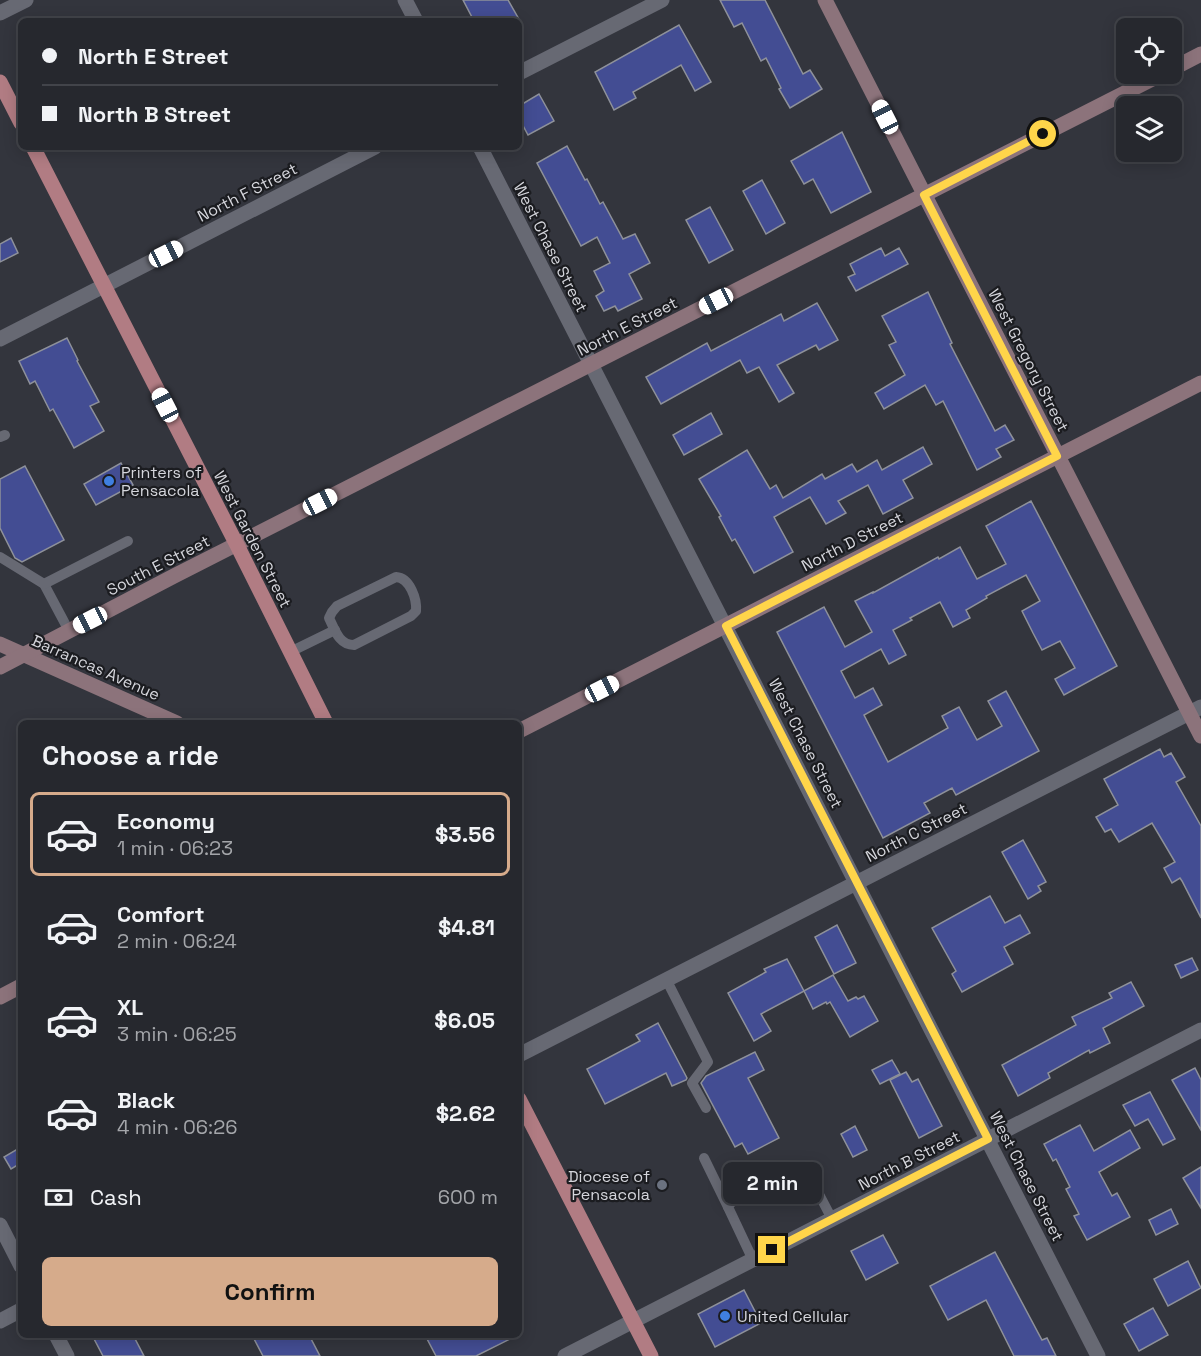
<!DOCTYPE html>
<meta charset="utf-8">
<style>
body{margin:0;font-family:"Space Grotesk",sans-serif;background:#2e3036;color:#f1f3f6;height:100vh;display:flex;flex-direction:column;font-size:22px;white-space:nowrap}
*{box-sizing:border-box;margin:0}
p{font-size:20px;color:#a4a6aa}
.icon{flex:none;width:33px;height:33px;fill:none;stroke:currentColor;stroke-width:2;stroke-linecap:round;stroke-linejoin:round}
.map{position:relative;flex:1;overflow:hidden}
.sheet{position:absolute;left:18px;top:720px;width:504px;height:618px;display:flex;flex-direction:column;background:#26282e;border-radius:9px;box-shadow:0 3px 15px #0003,0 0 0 2px #42444a}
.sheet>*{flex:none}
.hud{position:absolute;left:18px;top:18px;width:504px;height:132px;border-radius:9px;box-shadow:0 3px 15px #0003,0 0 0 2px #42444a;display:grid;align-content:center;height:132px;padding:0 24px;background:#26282e}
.tools{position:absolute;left:1116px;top:18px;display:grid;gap:12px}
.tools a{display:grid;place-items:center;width:66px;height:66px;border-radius:9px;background:#26282e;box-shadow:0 3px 15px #0003,0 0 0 2px #42444a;font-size:30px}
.end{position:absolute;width:27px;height:27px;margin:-14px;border:8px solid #ffd54a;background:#111;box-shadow:0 0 0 3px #111}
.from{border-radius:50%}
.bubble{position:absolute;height:42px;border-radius:9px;background:#26282e;box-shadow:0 3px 15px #0003,0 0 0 2px #42444a;font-size:20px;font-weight:700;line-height:42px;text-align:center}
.car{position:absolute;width:18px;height:36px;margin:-18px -9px;border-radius:8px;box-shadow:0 0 4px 2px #0007;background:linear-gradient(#fff 24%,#345 0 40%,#fff 0 76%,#345 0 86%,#fff 0)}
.hud b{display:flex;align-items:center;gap:21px;height:57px;font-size:22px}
.hud b+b{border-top:2px solid #42444a}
.hud i{width:15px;height:15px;background:#f1f3f6}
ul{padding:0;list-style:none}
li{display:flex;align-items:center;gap:18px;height:84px;margin:0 12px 9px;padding:0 12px;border:3px solid transparent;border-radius:9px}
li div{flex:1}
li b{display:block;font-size:22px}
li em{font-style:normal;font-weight:700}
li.selected{border-color:#d6ab8b}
li>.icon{width:54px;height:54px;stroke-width:1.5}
h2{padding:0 24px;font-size:27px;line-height:72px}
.pay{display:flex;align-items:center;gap:15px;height:66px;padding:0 24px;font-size:22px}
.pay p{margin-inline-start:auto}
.primary-button{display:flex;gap:12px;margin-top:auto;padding:12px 24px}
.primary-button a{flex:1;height:69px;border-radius:9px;background:#d6ab8b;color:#111;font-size:24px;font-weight:700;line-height:69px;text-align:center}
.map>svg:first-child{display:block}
.building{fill:#434d93;stroke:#8e919a;stroke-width:1.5}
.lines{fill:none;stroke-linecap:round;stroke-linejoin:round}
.lane{stroke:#676973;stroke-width:10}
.street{stroke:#676973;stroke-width:15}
.secondary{stroke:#8c737b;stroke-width:15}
.primary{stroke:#b17c83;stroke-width:15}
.route{stroke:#ffd54a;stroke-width:8}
.shop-dot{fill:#3f7fe0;stroke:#1b1c20;stroke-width:2}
.worship-dot{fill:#6b7280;stroke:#1b1c20;stroke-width:2}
.labels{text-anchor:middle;stroke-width:4.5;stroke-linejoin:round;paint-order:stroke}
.street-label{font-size:16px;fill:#d5d6dc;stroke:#1b1c20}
.poi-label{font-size:16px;fill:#d5d6dc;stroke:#1b1c20;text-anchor:start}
</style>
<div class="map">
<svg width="1201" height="1356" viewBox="0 0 1201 1356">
<rect width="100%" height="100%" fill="#33353d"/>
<g class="building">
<polygon points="463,0 508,0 520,21 474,21"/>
<polygon points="720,0 765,0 803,74 810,70 822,89 790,108 779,89 781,88 766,58 761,61 742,23 734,27"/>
<polygon points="679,25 711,82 695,91 681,65 633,92 636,98 614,110 595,72"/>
<polygon points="539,94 554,121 528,135 519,118 519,106"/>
<polygon points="842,132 871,192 831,213 813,179 804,184 791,161"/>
<polygon points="567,146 585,180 587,179 600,204 603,202 623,239 635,234 650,263 629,274 642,299 618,311 615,306 604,311 596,296 604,291 594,271 610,263 597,237 581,246 537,163"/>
<polygon points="762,180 785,223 766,234 743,191"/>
<polygon points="710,207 733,250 709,263 686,220"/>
<polygon points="11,238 18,253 0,262 0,244"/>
<polygon points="881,248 885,256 899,248 908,264 856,291 848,277 855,274 850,264"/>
<polygon points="928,292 952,343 950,344 995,431 1005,425 1014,440 996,449 1001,457 977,470 943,401 936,405 925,385 884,409 875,393 905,375 889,345 896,342 882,316"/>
<polygon points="817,303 838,340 819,350 816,345 777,365 794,393 779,402 759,367 747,373 740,360 661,404 646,377 707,343 711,351 781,314 784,321"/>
<polygon points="67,338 78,360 77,361 99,402 90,406 104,431 74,448 53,409 50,411 35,381 30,384 19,361"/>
<polygon points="711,413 722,434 684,455 673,435"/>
<polygon points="923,447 932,464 903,480 913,498 883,514 868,485 838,501 846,513 826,524 810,497 774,517 793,552 754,573 735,539 732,541 719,517 721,516 699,479 747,450 770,489 776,485 783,498 822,474 825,479 852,464 857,472 877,460 882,470"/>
<polygon points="121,463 133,485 96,505 84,484"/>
<polygon points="25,466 64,540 22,562 15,558 0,528 0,479"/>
<polygon points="1031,501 1117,666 1064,695 1055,679 1075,668 1060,641 1042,650 1033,633 1022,611 1040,601 1026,575 986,596 987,598 966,610 970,618 953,627 940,602 910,618 912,620 893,630 906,655 889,664 881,649 841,671 855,698 873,688 882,705 864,715 888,762 948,728 942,716 959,707 977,740 1002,726 988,701 1006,691 1039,751 956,795 952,788 924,803 930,813 883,838 777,632 824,607 845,647 872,632 855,601 873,592 873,593 938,557 939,559 960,547 977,579 1006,564 986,526"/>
<polygon points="1160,749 1164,757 1171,753 1185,777 1176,782 1201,826 1201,918 1182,881 1180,878 1172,883 1164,868 1175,862 1152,823 1119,842 1111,829 1105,832 1096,817 1118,805 1104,779"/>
<polygon points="1023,840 1046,882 1038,886 1041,891 1028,899 1002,852"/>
<polygon points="990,896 1005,923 1020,915 1030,933 1004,947 1013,964 962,992 952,974 956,971 932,928"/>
<polygon points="837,925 856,963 834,974 815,937"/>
<polygon points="1192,958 1198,970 1181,978 1175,965"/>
<polygon points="787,959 804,991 833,975 848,1001 856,997 858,999 864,996 878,1021 850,1037 830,1002 827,1004 826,1002 813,1009 804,991 761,1014 771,1031 754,1041 728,993 766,972 764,969"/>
<polygon points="1131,982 1144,1006 1103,1028 1110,1043 1090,1053 1089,1050 1048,1073 1050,1078 1018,1096 1002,1065 1076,1025 1072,1017 1112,998 1109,993"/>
<polygon points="658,1023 687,1078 686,1080 672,1086 666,1073 605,1104 587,1069 640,1041 636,1035"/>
<polygon points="755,1052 764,1070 748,1078 779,1138 748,1154 742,1143 735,1147 701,1083 706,1076"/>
<polygon points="892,1060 900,1074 880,1084 872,1070"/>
<polygon points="1195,1068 1201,1080 1201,1130 1172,1080"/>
<polygon points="906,1072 912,1082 918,1079 942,1126 919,1138 890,1080"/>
<polygon points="1150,1092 1175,1139 1163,1145 1148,1119 1135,1126 1123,1105"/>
<polygon points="1080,1125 1094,1151 1130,1130 1140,1148 1099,1172 1112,1196 1117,1193 1130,1217 1087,1240 1074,1216 1079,1214 1066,1189 1070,1187 1056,1159 1053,1161 1044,1144"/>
<polygon points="855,1126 867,1150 853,1157 841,1134"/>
<polygon points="21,1147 21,1163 11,1169 4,1157"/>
<polygon points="1201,1167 1201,1208 1183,1178"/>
<polygon points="1171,1209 1178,1224 1156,1235 1149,1220"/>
<polygon points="883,1235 898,1263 866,1280 851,1251"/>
<polygon points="995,1252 1042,1340 1047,1338 1056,1356 1014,1356 986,1300 948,1320 930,1286"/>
<polygon points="1188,1261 1201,1288 1168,1306 1154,1279"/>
<polygon points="744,1290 761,1323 715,1347 698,1314"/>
<polygon points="1153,1308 1168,1335 1139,1351 1124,1324"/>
<polygon points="92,1335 133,1335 144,1356 103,1356"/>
<polygon points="252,1335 309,1335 320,1356 263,1356"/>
<polygon points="425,1335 518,1335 476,1356 436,1356"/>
</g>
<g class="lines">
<g class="lane">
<polyline points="0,437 5,435"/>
<polyline points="0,557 44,584 69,631"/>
<path d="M396 577C410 578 417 599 416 611L411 616 354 645C339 645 335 630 329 618L332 612 337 606Z"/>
<polyline points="44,584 128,541"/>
<polyline points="290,652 335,630"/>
<polyline points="666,979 708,1062 692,1083 706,1108"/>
<polyline points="704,1158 728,1207"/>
<polyline points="753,1260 728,1207 733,1200 790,1174 798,1171 805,1172 811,1179 832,1219"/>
</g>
<g class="street">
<polyline points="405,0 416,21"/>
<polyline points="0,13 26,0"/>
<polyline points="519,73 662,0"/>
<polyline points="480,147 1098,1356"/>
<polyline points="0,339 375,147"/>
<polyline points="519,1055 1201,707"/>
<polyline points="0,1225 21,1266"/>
<polyline points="0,1321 21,1310"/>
<polyline points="56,1335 67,1356"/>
<polyline points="565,1356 1201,1030"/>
</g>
<g class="secondary">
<polyline points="825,0 1201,736"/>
<polyline points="1172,69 1201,54"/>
<polyline points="0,644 177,723"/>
<polyline points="0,667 174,576 1162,74"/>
<polyline points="519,731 1201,383"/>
<polyline points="0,997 21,986"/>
</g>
<g class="primary">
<polyline points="0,82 21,123"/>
<polyline points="33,147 237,545 326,723"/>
<polyline points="519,1099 651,1356"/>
</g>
</g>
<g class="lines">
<polyline class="route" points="772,1250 988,1139 726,626 1057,456 924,195 1043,134"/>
</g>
<g class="shop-dot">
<circle cx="109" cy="481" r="6"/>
<circle cx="725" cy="1316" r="6"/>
</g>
<circle class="worship-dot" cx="662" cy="1185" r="6"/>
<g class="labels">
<g class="street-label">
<text transform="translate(247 192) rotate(-27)" y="6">North F Street</text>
<text transform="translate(551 247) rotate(63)" y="6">West Chase Street</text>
<text transform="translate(627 326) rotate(-27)" y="6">North E Street</text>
<text transform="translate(1029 360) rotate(63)" y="6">West Gregory Street</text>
<text transform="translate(253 539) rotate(63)" y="6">West Garden Street</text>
<text transform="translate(852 541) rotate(-27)" y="6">North D Street</text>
<text transform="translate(158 565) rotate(-27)" y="6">South E Street</text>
<text transform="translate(96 667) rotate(24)" y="6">Barrancas Avenue</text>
<text transform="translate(806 743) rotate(63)" y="6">West Chase Street</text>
<text transform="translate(916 832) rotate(-27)" y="6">North C Street</text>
<text transform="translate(909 1160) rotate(-27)" y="6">North B Street</text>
<text transform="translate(1027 1176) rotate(63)" y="6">West Chase Street</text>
</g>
<g class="poi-label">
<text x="121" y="478">Printers of<tspan x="121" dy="18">Pensacola</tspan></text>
<text x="650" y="1182" text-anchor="end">Diocese of<tspan x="650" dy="18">Pensacola</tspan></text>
<text x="737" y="1322">United Cellular</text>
</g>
</g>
</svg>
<div class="tools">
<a><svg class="icon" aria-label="locate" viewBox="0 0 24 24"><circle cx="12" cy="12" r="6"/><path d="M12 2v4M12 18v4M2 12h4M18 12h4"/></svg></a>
<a><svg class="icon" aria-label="layers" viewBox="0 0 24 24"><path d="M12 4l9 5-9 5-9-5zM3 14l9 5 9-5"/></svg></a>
</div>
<i class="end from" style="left:1043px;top:134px"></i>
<i class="end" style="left:772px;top:1250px"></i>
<div class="bubble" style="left:723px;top:1162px;width:99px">2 min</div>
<i class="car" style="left:885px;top:117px;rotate:333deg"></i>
<i class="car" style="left:166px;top:254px;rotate:63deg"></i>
<i class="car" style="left:716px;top:301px;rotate:243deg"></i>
<i class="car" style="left:165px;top:405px;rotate:333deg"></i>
<i class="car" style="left:320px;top:502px;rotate:63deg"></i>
<i class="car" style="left:90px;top:620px;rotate:243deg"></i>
<i class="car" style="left:602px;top:689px;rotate:63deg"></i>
<div class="hud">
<b><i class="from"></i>North E Street</b>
<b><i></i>North B Street</b>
</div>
<section class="sheet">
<h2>Choose a ride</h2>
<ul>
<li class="selected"><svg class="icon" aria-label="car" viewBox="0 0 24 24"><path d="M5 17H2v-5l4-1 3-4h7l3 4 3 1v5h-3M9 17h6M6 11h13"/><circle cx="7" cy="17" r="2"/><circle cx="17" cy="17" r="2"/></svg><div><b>Economy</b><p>1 min · 06:23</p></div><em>$3.56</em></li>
<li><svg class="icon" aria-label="car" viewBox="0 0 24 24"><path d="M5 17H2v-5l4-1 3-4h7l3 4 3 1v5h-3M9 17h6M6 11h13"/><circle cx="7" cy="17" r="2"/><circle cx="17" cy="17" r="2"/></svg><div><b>Comfort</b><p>2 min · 06:24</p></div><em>$4.81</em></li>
<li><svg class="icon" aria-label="car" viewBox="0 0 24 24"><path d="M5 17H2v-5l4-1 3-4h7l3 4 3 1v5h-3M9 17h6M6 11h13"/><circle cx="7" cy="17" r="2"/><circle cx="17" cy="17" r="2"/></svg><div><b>XL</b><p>3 min · 06:25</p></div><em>$6.05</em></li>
<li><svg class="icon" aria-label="car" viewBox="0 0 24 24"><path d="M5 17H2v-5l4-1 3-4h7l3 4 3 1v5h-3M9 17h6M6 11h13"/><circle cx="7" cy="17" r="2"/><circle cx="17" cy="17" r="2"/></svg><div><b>Black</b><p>4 min · 06:26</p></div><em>$2.62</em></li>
</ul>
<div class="pay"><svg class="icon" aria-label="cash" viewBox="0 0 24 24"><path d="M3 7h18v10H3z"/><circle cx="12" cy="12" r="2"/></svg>Cash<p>600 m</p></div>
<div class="primary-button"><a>Confirm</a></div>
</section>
</div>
